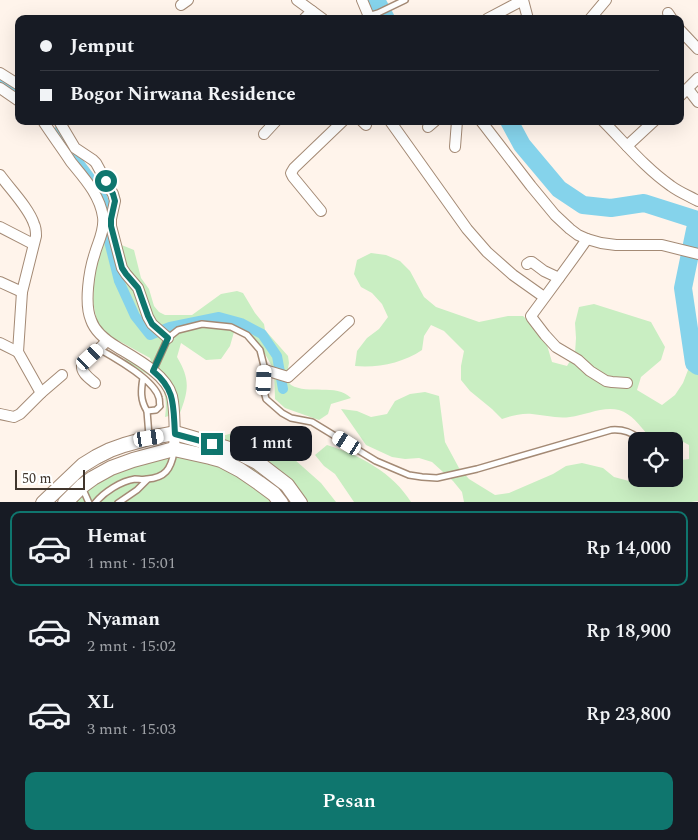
<!DOCTYPE html>
<html lang="id">
<meta charset="utf-8">
<style>
body{margin:0;font-family:Spectral,serif;background:#242831;color:#f1f3f6;height:100vh;display:flex;flex-direction:column;font-size:19px;white-space:nowrap}
*{box-sizing:border-box;margin:0}
p{font-size:16px;color:#9ea1a6}
.icon{flex:none;width:28px;height:28px;fill:none;stroke:currentColor;stroke-width:2;stroke-linecap:round;stroke-linejoin:round}
.map{position:relative;height:502px;overflow:hidden}
.details{display:flex;flex-direction:column;background:#171b24;flex:1}
.details>*{flex:none}
.banner{position:absolute;left:15px;top:15px;width:669px;height:110px;border-radius:10px;box-shadow:0 5px 20px #0002;display:grid;align-content:center;height:110px;padding:0 25px;background:#171b24}
.buttons{position:absolute;left:628px;top:432px;display:grid;gap:10px}
.buttons a{display:grid;place-items:center;width:55px;height:55px;border-radius:10px;background:#171b24;box-shadow:0 5px 20px #0002;font-size:25px}
.scale{position:absolute;left:15px;bottom:12px;width:70px;box-sizing:border-box;padding-left:5px;border:2px solid #41362d;border-top:0;font-size:14px;line-height:18px;white-space:nowrap;color:#41362d;-webkit-text-stroke:4px #fff;paint-order:stroke}
.end{position:absolute;width:22px;height:22px;margin:-11px;border:6px solid #0f766e;background:#fff;box-shadow:0 0 0 2px #fff}
.from{border-radius:50%}
.bubble{position:absolute;height:35px;border-radius:10px;background:#171b24;box-shadow:0 5px 20px #0002;font-size:16px;font-weight:600;line-height:35px;text-align:center}
.car{position:absolute;width:15px;height:30px;margin:-15px -8px;border-radius:6px;box-shadow:0 0 4px 1px #0007;background:linear-gradient(#fff 24%,#345 0 40%,#fff 0 76%,#345 0 86%,#fff 0)}
.banner b{display:flex;align-items:center;gap:18px;height:48px;font-size:19px}
.banner b+b{border-top:1px solid #363941}
.banner i{width:12px;height:12px;background:#f1f3f6}
ul{padding:9px 0 0;list-style:none}
li{display:flex;align-items:center;gap:15px;height:75px;margin:0 10px 8px;padding:0 15px;border:2px solid transparent;border-radius:10px}
li div{flex:1}
li b{display:block;font-size:19px}
li em{font-style:normal;font-weight:600}
li.active{border-color:#0f766e}
li>.icon{width:45px;height:45px;stroke-width:1.5}
.cta{display:flex;gap:10px;margin-top:auto;padding:10px 25px}
.cta a{flex:1;height:58px;border-radius:10px;background:#0f766e;color:#fff;font-size:20px;font-weight:600;line-height:58px;text-align:center}
.map>svg:first-child{display:block}
.green{fill:#c9eec2}
.lines{fill:none;stroke-linecap:round;stroke-linejoin:round}
.canal{stroke:#85d3eb;stroke-width:10}
.river{stroke:#85d3eb;stroke-width:18}
.lane-casing{stroke:#a48a75;stroke-width:8}
.street-casing{stroke:#a48a75;stroke-width:12}
.secondary-casing{stroke:#a48a75;stroke-width:16}
.lane{stroke:#fff;stroke-width:5}
.street{stroke:#fff;stroke-width:10}
.secondary{stroke:#fff;stroke-width:14}
.route{stroke:#0f766e;stroke-width:6}
</style>
<div class="map">
<svg width="698" height="503" viewBox="0 0 698 503">
<rect width="100%" height="100%" fill="#fff4eb"/>
<g class="green">
<path d="M109 240 134 250 141 278 149 289 154 306 159 312 165 315H192L221 294 237 291 243 293 255 313 264 324 265 330 288 356 289 363 286 379C287 380 290 384 291 385 308 395 336 383 351 398L331 404 328 414 319 420 285 408 275 399 274 370 260 345 249 336 234 332 230 346 221 359 206 360 181 343 177 357C190 379 189 389 180 413L165 417C170 382 154 378 127 363L125 359 124 356 148 361H151L150 358 108 335 97 323 93 301 95 271 102 244Z"/>
<path d="M371 253 386 255 400 261 410 271 424 297 436 307 479 322 508 316H523L544 335 552 362 567 366 575 353 576 338 575 323 579 307 594 304 651 322 665 347 661 360 641 377 637 390 662 405 675 395 683 383 693 357H698V501L685 503 464 502 462 492 453 481 432 462 419 458 405 459 392 457 366 445 341 409 357 411 371 417 387 414 395 401 410 394 425 392 439 396 445 442 459 468 469 479 495 495 509 493 553 474 566 466 582 463 603 468 614 477 629 481 640 479H674V461L689 459V445L676 438 648 435C639 425 632 414 619 410 603 406 586 415 570 417 557 419 545 415 532 414 522 413 511 416 502 419L492 409 470 391 461 380V366L464 351 444 331 431 325 424 336 422 350C403 363 378 368 355 366L357 351 367 338 379 329 388 317 382 304 372 293 361 287 354 274 357 260Z"/>
<polygon points="233,433 249,434 277,444 321,483 336,502 74,503 79,496 113,472 204,445 218,437"/>
<path d="M327 445C360 455 393 473 411 502H354L335 474 324 466 315 455Z"/>
</g>
<g class="lines">
<g class="canal">
<polyline points="0,79 19,91"/>
<polyline points="60,129 68,148 100,191 106,208 107,233 119,281 135,316 150,335 170,327 219,317 241,323 262,334 277,356 283,389"/>
</g>
<g class="river">
<polyline points="376,0 386,19"/>
<polyline points="509,121 522,145 559,189 583,205 611,208 644,203 697,220 683,288 694,363 698,366"/>
</g>
<defs>
<g id="lane">
<polyline points="368,16 378,13 405,0"/>
<path d="M99 349C115 358 155 380 159 398 160 401 159 404 160 406L156 410 147 411C140 400 141 390 143 378"/>
<path d="M153 371 168 338 178 330 202 324 231 327 247 335 260 350 265 370 264 391 266 399 282 413 291 418 312 422 376 461 409 475 422 477 437 478 477 469 611 430C626 429 631 433 644 441"/>
<polyline points="147,411 149,436"/>
<polyline points="82,487 89,503"/>
<path d="M95 503C104 492 121 481 135 479 139 479 143 480 147 479 165 478 171 469 174 452"/>
<polyline points="118,503 137,490 147,480"/>
</g>
<g id="street">
<polyline points="297,0 323,19"/>
<polyline points="362,0 370,19"/>
<polyline points="523,0 528,19"/>
<polyline points="181,5 188,0"/>
<polyline points="668,13 672,19"/>
<polyline points="304,19 312,11"/>
<polyline points="487,19 523,0"/>
<polyline points="590,19 606,0"/>
<polyline points="680,30 698,49"/>
<polyline points="0,73 19,85"/>
<polyline points="0,88 19,101"/>
<polyline points="688,89 698,102"/>
<polyline points="680,96 698,78"/>
<path d="M43 121C52 135 62 148 71 162 84 178 100 195 103 217 105 230 98 242 95 253 89 270 84 304 91 320 95 332 107 341 117 347 135 358 166 374 172 396 175 410 175 435 174 449"/>
<polyline points="59,121 75,148 93,160 96,163 113,194 115,201 111,219 111,226 122,268 126,274 138,288 148,317 152,324 168,338"/>
<polyline points="362,121 366,125"/>
<polyline points="390,121 467,229 487,252 513,275 544,297"/>
<polyline points="481,121 531,186 555,215 570,229 578,235 587,239 601,243 616,245 662,245 698,254"/>
<path d="M603 121C625 143 645 168 671 186 679 192 689 196 698 201"/>
<polyline points="428,127 435,121"/>
<polyline points="264,134 276,121"/>
<polyline points="627,146 654,121"/>
<polyline points="455,147 457,121"/>
<path d="M0 175C10 189 29 208 34 224 36 228 36 232 36 236L22 292 18 352 41 393"/>
<polyline points="321,211 293,177 291,173 294,168 343,121"/>
<polyline points="0,227 33,244"/>
<path d="M587 239C569 265 550 290 531 316L532 318 545 335 556 347 578 360 590 371 606 381 612 382 627 383"/>
<polyline points="527,264 530,262 532,262 544,271 559,278"/>
<polyline points="0,282 22,292"/>
<polyline points="0,343 18,352"/>
<polyline points="265,370 288,377 349,321"/>
<path d="M95 383C89 378 81 373 82 365L107 341"/>
<polyline points="0,414 14,417 20,414 41,393 62,375"/>
</g>
<g id="secondary">
<polyline points="43,503 83,465 96,457 110,450 124,445 149,438 175,433 226,448 243,455 257,462 287,485 300,503"/>
<polyline points="65,503 82,486 93,478 111,468 133,460 174,449 210,457 221,460 240,470 259,483 274,494 281,503"/>
</g>
</defs>
<use href="#lane" class="lane-casing"/>
<use href="#street" class="street-casing"/>
<use href="#secondary" class="secondary-casing"/>
<use href="#lane" class="lane"/>
<use href="#street" class="street"/>
<use href="#secondary" class="secondary"/>
</g>
<g class="lines">
<path class="route" d="M106 181 113 194 115 201 111 219V226L122 268 126 274 138 288 148 316 152 324 168 338 153 371C176 390 173 406 175 434L212 444"/>
</g>
</svg>
<div class="buttons">
<a><svg class="icon" aria-label="locate" viewBox="0 0 24 24"><circle cx="12" cy="12" r="6"/><path d="M12 2v4M12 18v4M2 12h4M18 12h4"/></svg></a>
</div>
<div class="scale">50 m</div>
<i class="end from" style="left:106px;top:181px"></i>
<i class="end" style="left:212px;top:444px"></i>
<div class="bubble" style="left:230px;top:426px;width:82px">1 mnt</div>
<i class="car" style="left:90px;top:357px;rotate:47deg"></i>
<i class="car" style="left:264px;top:380px;rotate:3deg"></i>
<i class="car" style="left:149px;top:438px;rotate:81deg"></i>
<i class="car" style="left:347px;top:443px;rotate:302deg"></i>
<div class="banner">
<b><i class="from"></i>Jemput</b>
<b><i></i>Bogor Nirwana Residence</b>
</div>
</div>
<section class="details">
<ul>
<li class="active"><svg class="icon" aria-label="car" viewBox="0 0 24 24"><path d="M5 17H2v-5l4-1 3-4h7l3 4 3 1v5h-3M9 17h6M6 11h13"/><circle cx="7" cy="17" r="2"/><circle cx="17" cy="17" r="2"/></svg><div><b>Hemat</b><p>1 mnt · 15:01</p></div><em>Rp 14,000</em></li>
<li><svg class="icon" aria-label="car" viewBox="0 0 24 24"><path d="M5 17H2v-5l4-1 3-4h7l3 4 3 1v5h-3M9 17h6M6 11h13"/><circle cx="7" cy="17" r="2"/><circle cx="17" cy="17" r="2"/></svg><div><b>Nyaman</b><p>2 mnt · 15:02</p></div><em>Rp 18,900</em></li>
<li><svg class="icon" aria-label="car" viewBox="0 0 24 24"><path d="M5 17H2v-5l4-1 3-4h7l3 4 3 1v5h-3M9 17h6M6 11h13"/><circle cx="7" cy="17" r="2"/><circle cx="17" cy="17" r="2"/></svg><div><b>XL</b><p>3 mnt · 15:03</p></div><em>Rp 23,800</em></li>
</ul>
<div class="cta"><a>Pesan</a></div>
</section>
